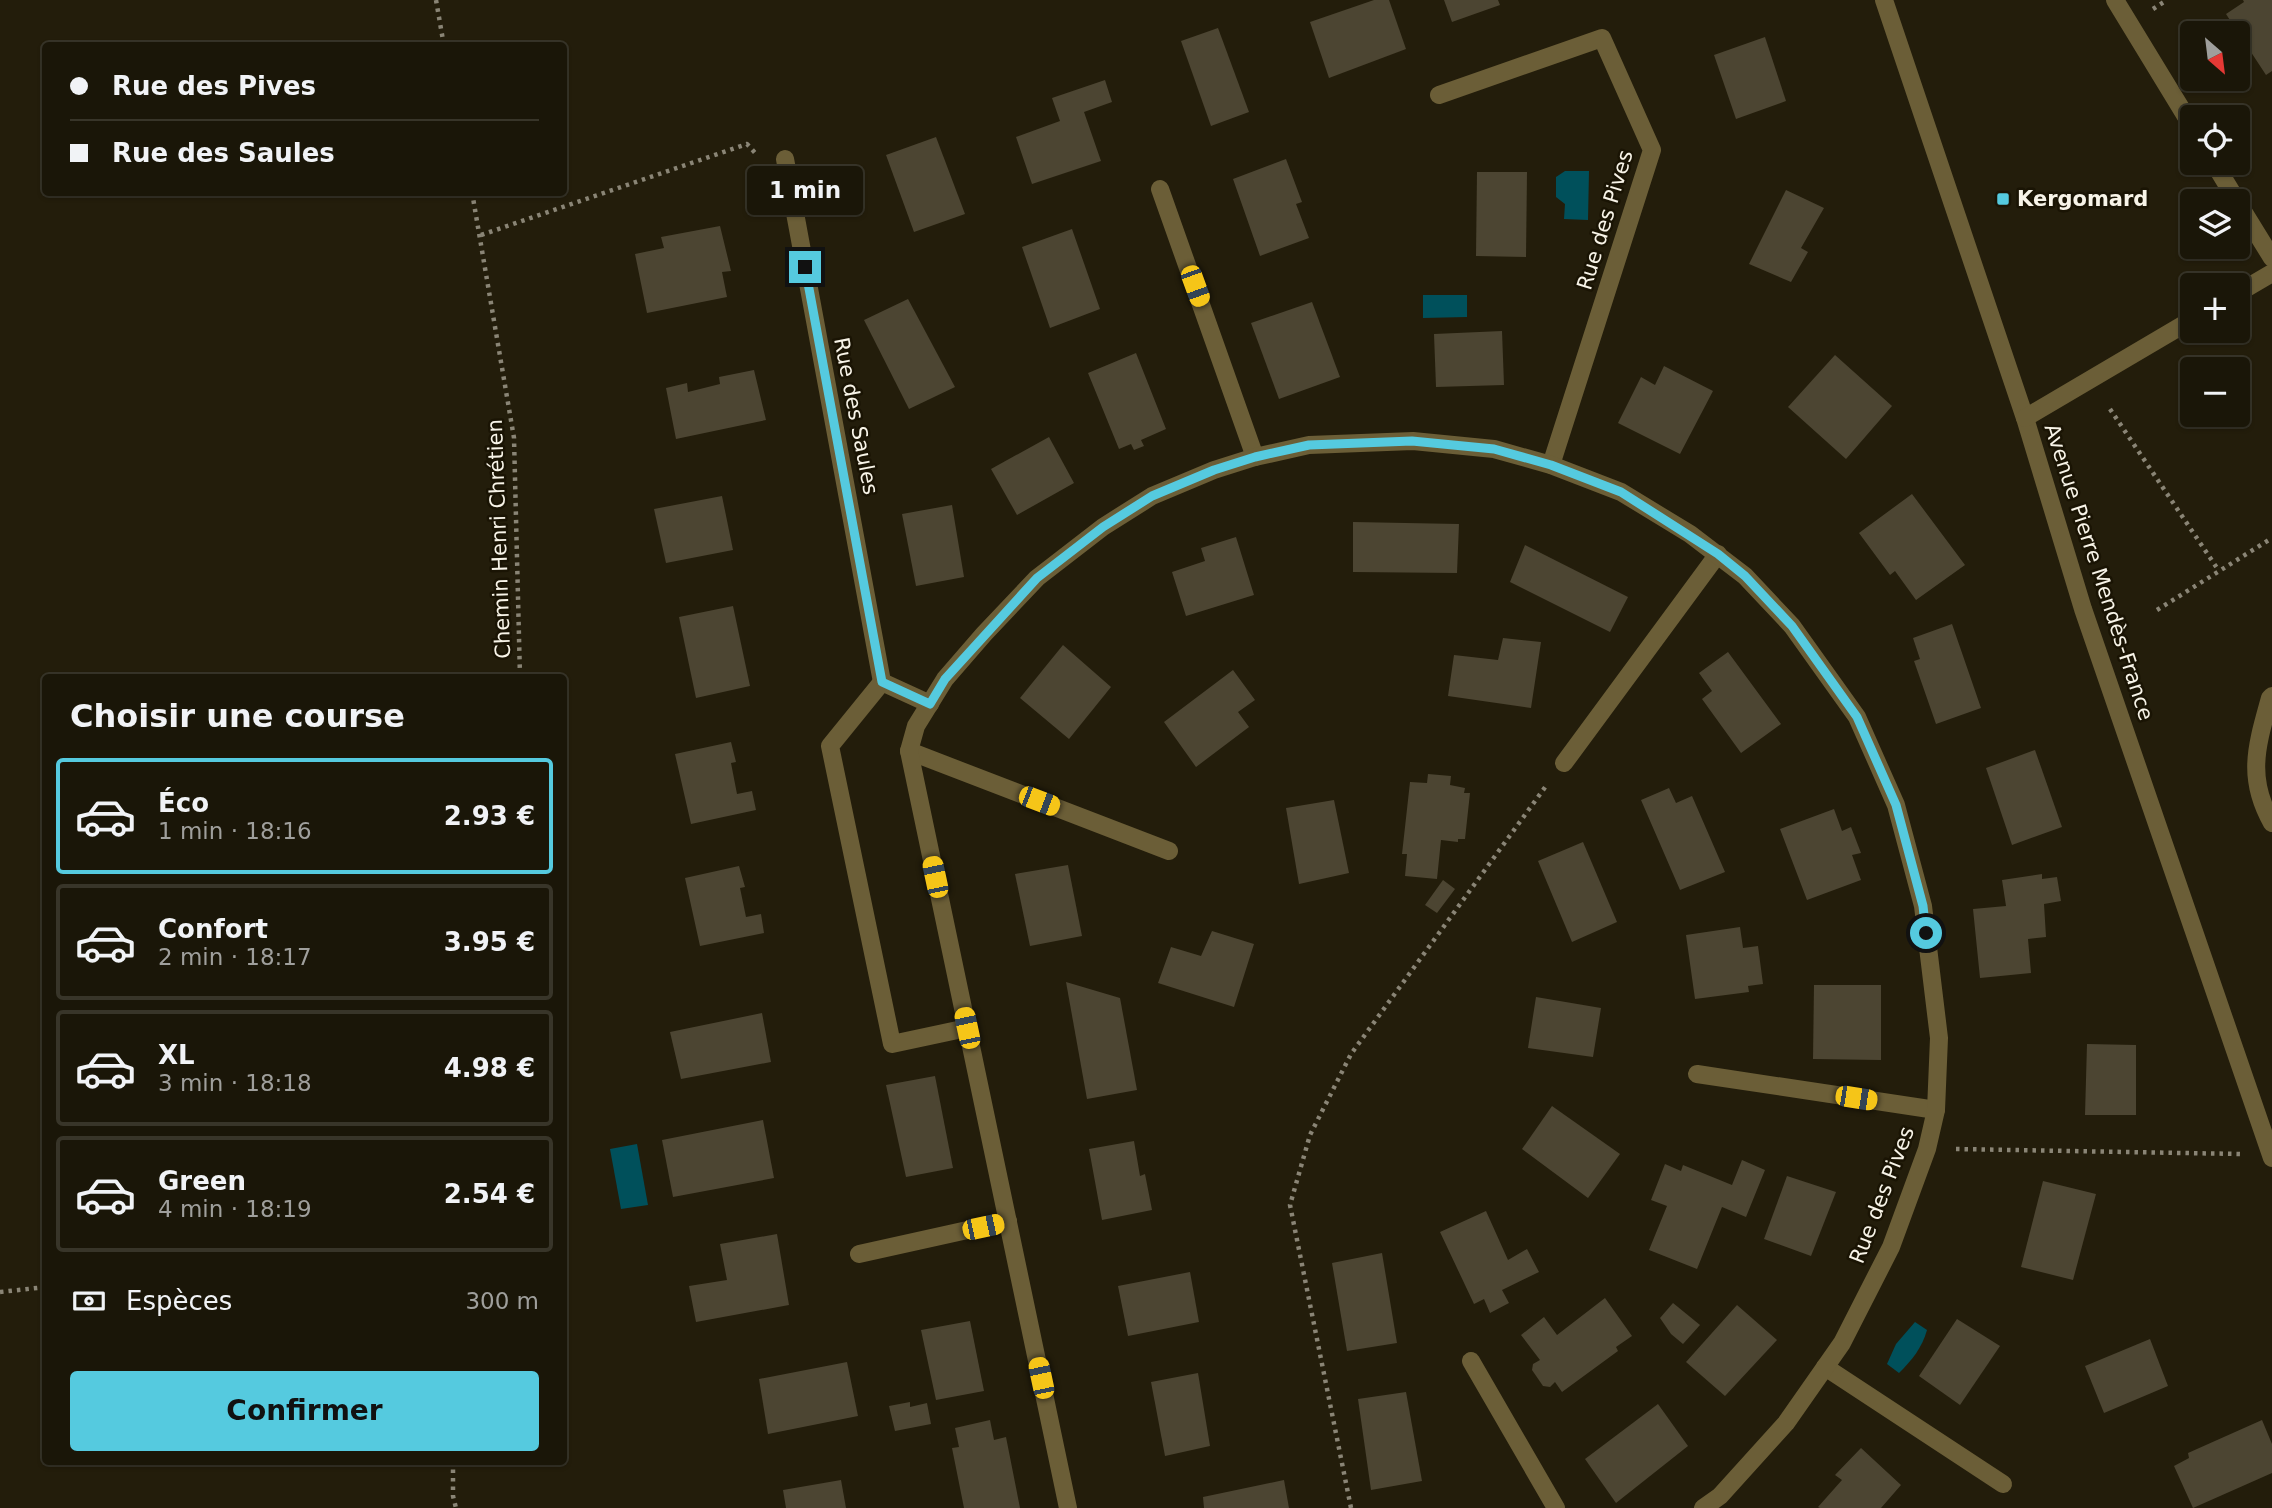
<!DOCTYPE html>
<html lang="fr">
<meta charset="utf-8">
<style>
body{margin:0;font-family:"DejaVu Sans",sans-serif;background:#272316;color:#f1f3f6;height:100vh;display:flex;flex-direction:column;font-size:26px;white-space:nowrap}
*{box-sizing:border-box;margin:0}
p{font-size:23px;color:#9f9f9c}
.icon{flex:none;width:38px;height:38px;fill:none;stroke:currentColor;stroke-width:2;stroke-linecap:round;stroke-linejoin:round}
.map{position:relative;flex:1;overflow:hidden}
.drawer{position:absolute;left:42px;top:674px;width:525px;height:791px;display:flex;flex-direction:column;background:#1a1608;border-radius:7px;box-shadow:0 2px 5px #0004,0 0 0 2px #383529}
.drawer>*{flex:none}
.top-card{position:absolute;left:42px;top:42px;width:525px;height:154px;border-radius:7px;box-shadow:0 2px 5px #0004,0 0 0 2px #383529;display:grid;align-content:center;height:154px;padding:0 28px;background:#1a1608}
.needle{width:46px;rotate:152deg}
.buttons{position:absolute;left:2180px;top:21px;display:grid;gap:14px}
.buttons a{display:grid;place-items:center;width:70px;height:70px;border-radius:7px;background:#1a1608;box-shadow:0 2px 5px #0004,0 0 0 2px #383529;font-size:35px}
.end{position:absolute;width:32px;height:32px;margin:-16px;border:9px solid #55cadf;background:#111;box-shadow:0 0 0 4px #111}
.from{border-radius:50%}
.bubble{position:absolute;height:49px;border-radius:7px;background:#1a1608;box-shadow:0 2px 5px #0004,0 0 0 2px #383529;font-size:23px;font-weight:700;line-height:49px;text-align:center}
.car{position:absolute;width:21px;height:42px;margin:-21px -10px;border-radius:9px;box-shadow:0 0 5px 2px #0007;background:linear-gradient(#f5c518 24%,#345 0 40%,#f5c518 0 76%,#345 0 86%,#f5c518 0)}
.top-card b{display:flex;align-items:center;gap:24px;height:66px;font-size:26px}
.top-card b+b{border-top:2px solid #383529}
.top-card i{width:18px;height:18px;background:#f1f3f6}
ul{padding:0;list-style:none}
li{display:flex;align-items:center;gap:21px;height:116px;margin:0 14px 10px;padding:0 14px;border:4px solid #383529;border-radius:7px}
li div{flex:1}
li b{display:block;font-size:26px}
li em{font-style:normal;font-weight:700}
li.active{border-color:#55cadf}
li>.icon{width:63px;height:63px;stroke-width:1.5}
h2{padding:0 28px;font-size:32px;line-height:84px}
.pay{display:flex;align-items:center;gap:18px;height:77px;padding:0 28px;font-size:26px}
.pay p{margin-inline-start:auto}
.button{display:flex;gap:14px;margin-top:auto;padding:14px 28px}
.button a{flex:1;height:80px;border-radius:7px;background:#55cadf;color:#111;font-size:28px;font-weight:700;line-height:80px;text-align:center}
.map>svg:first-child{display:block}
.water{fill:#00505b}
.building{fill:#4c4532}
.lines{fill:none;stroke-linecap:round;stroke-linejoin:round}
.path{stroke:#8a8576;stroke-width:4.5;stroke-dasharray:3.5 5;stroke-linecap:butt}
.lane{stroke:#6b5e37;stroke-width:18}
.street{stroke:#6b5e37;stroke-width:18}
.route{stroke:#55cadf;stroke-width:9}
.poi-dot{fill:#55cadf;stroke:#1a1404;stroke-width:2.5}
.labels{text-anchor:middle;stroke-width:5;stroke-linejoin:round;paint-order:stroke}
.poi-label{font-size:21px;font-weight:bold;fill:#f8f4e8;stroke:#1a1404;text-anchor:start}
.street-label{font-size:21px;fill:#f8f4e8;stroke:#1a1404}
</style>
<div class="map">
<svg width="2272" height="1508" viewBox="0 0 2272 1508">
<rect width="100%" height="100%" fill="#231d0b"/>
<g class="water">
<polygon points="1565,171 1589,171 1588,220 1564,219 1565,204 1556,197 1556,177"/>
<polygon points="1423,295 1467,295 1467,317 1423,318"/>
<polygon points="637,1144 648,1205 621,1209 610,1149"/>
<path d="M1915 1322 1927 1330C1922 1348 1912 1360 1899 1373L1887 1364 1896 1344Z"/>
</g>
<g class="building">
<polygon points="1374,0 1389,0 1406,49 1329,78 1310,22"/>
<polygon points="1444,0 1498,0 1500,5 1452,22"/>
<polygon points="2243,0 2272,0 2272,71 2266,75 2226,14 2244,2"/>
<polygon points="1218,28 1249,112 1211,126 1181,41"/>
<polygon points="1765,37 1786,101 1736,119 1714,55"/>
<polygon points="1105,80 1112,102 1084,112 1101,161 1032,184 1016,137 1060,121 1052,98"/>
<polygon points="936,137 965,214 914,232 886,155"/>
<polygon points="1286,159 1302,202 1296,204 1309,238 1260,256 1233,179"/>
<polygon points="1477,172 1527,172 1526,257 1476,256"/>
<polygon points="1786,190 1824,208 1801,248 1808,252 1791,282 1749,264"/>
<polygon points="720,226 731,271 722,272 727,297 647,313 635,254 664,248 661,237"/>
<polygon points="1072,229 1100,309 1050,328 1022,247"/>
<polygon points="908,299 955,387 909,409 864,320"/>
<polygon points="1312,302 1340,377 1279,399 1251,323"/>
<polygon points="1502,331 1504,385 1436,387 1434,334"/>
<polygon points="1136,353 1166,429 1141,440 1144,446 1134,450 1131,444 1119,449 1088,373"/>
<polygon points="1835,355 1892,406 1846,459 1788,407"/>
<polygon points="1664,366 1713,391 1680,454 1618,423 1641,377 1655,385"/>
<polygon points="754,370 766,420 676,439 666,388 687,383 688,392 720,384 719,377"/>
<polygon points="1049,437 1074,483 1017,515 991,469"/>
<polygon points="1912,494 1965,565 1916,600 1895,571 1890,575 1859,533"/>
<polygon points="722,496 733,550 666,563 654,509"/>
<polygon points="952,505 964,577 916,586 902,514"/>
<polygon points="1353,522 1459,524 1457,573 1353,572"/>
<polygon points="1236,537 1254,595 1186,616 1172,572 1205,561 1201,548"/>
<polygon points="1525,545 1628,597 1610,632 1510,582"/>
<polygon points="733,606 750,686 696,698 679,617"/>
<polygon points="1952,624 1981,708 1936,724 1914,661 1920,659 1913,638"/>
<polygon points="1503,638 1541,642 1531,708 1448,696 1454,655 1498,660"/>
<polygon points="1063,645 1111,687 1069,739 1020,698"/>
<polygon points="1728,652 1781,724 1741,753 1702,699 1712,691 1699,673"/>
<polygon points="1233,670 1255,700 1238,712 1249,727 1196,767 1164,722"/>
<polygon points="731,742 736,762 731,763 737,794 752,791 756,810 691,824 675,754"/>
<polygon points="2035,750 2062,827 2012,845 1986,768"/>
<polygon points="1428,774 1451,776 1450,785 1465,788 1464,793 1470,793 1465,839 1458,839 1458,842 1441,840 1437,879 1405,876 1407,854 1402,854 1410,782 1427,783"/>
<polygon points="1669,788 1676,803 1692,796 1725,872 1680,890 1641,800"/>
<polygon points="1334,800 1349,873 1299,884 1286,808"/>
<polygon points="1834,809 1842,831 1851,827 1861,853 1852,855 1861,880 1807,900 1780,829"/>
<polygon points="1583,842 1617,922 1572,942 1538,861"/>
<polygon points="1068,865 1082,936 1030,946 1015,874"/>
<polygon points="739,866 745,887 740,888 746,917 761,914 764,933 700,946 685,878"/>
<polygon points="2042,874 2042,879 2057,877 2061,901 2044,904 2046,937 2028,939 2031,973 1980,978 1973,909 2006,906 2002,880"/>
<polygon points="1443,880 1455,889 1437,913 1425,905"/>
<polygon points="1740,927 1743,948 1758,946 1763,984 1748,986 1749,992 1695,999 1686,935"/>
<polygon points="1212,931 1254,944 1234,1007 1158,983 1171,947 1201,956"/>
<polygon points="1066,982 1120,998 1137,1090 1087,1099"/>
<polygon points="1814,985 1881,985 1881,1060 1813,1059"/>
<polygon points="1536,997 1601,1008 1593,1057 1528,1048"/>
<polygon points="762,1013 771,1062 681,1079 670,1032"/>
<polygon points="2087,1044 2136,1045 2136,1115 2085,1115"/>
<polygon points="935,1076 953,1168 906,1177 886,1085"/>
<polygon points="1552,1106 1620,1154 1588,1198 1522,1149"/>
<polygon points="763,1120 774,1178 673,1197 662,1140"/>
<polygon points="1134,1141 1140,1176 1145,1174 1152,1210 1102,1220 1089,1149"/>
<polygon points="1742,1160 1765,1170 1748,1212 1746,1217 1722,1207 1697,1269 1649,1250 1667,1206 1651,1200 1665,1164 1681,1171 1683,1165 1732,1185"/>
<polygon points="1787,1176 1836,1192 1811,1256 1764,1239"/>
<polygon points="2043,1181 2096,1194 2073,1280 2021,1267"/>
<polygon points="1486,1211 1508,1260 1527,1249 1539,1272 1502,1290 1509,1303 1490,1313 1484,1299 1474,1304 1440,1232"/>
<polygon points="777,1234 789,1305 696,1322 689,1286 727,1280 720,1244"/>
<polygon points="1382,1253 1397,1343 1347,1351 1332,1263"/>
<polygon points="1190,1272 1199,1322 1128,1336 1118,1286"/>
<polygon points="1605,1298 1632,1336 1616,1347 1618,1351 1562,1392 1555,1382 1550,1387 1543,1386 1532,1370 1533,1364 1540,1360 1521,1335 1544,1317 1557,1335"/>
<polygon points="1673,1303 1700,1325 1683,1344 1671,1334 1660,1318"/>
<polygon points="1737,1305 1777,1340 1725,1396 1686,1362"/>
<polygon points="1957,1319 2000,1346 1960,1405 1919,1376"/>
<polygon points="970,1321 984,1391 936,1400 921,1330"/>
<polygon points="2150,1339 2168,1386 2104,1413 2085,1366"/>
<polygon points="847,1362 858,1416 768,1434 759,1379"/>
<polygon points="1198,1373 1210,1446 1165,1456 1151,1382"/>
<polygon points="1406,1392 1422,1481 1371,1490 1358,1399"/>
<polygon points="910,1402 910,1407 927,1403 931,1424 895,1431 889,1406"/>
<polygon points="1658,1404 1688,1446 1616,1503 1585,1459"/>
<polygon points="990,1420 994,1440 1006,1437 1020,1508 964,1508 952,1448 959,1447 955,1428"/>
<polygon points="2262,1420 2272,1444 2272,1473 2193,1508 2174,1466 2189,1458 2188,1453"/>
<polygon points="1861,1448 1901,1485 1881,1508 1820,1508 1818,1507 1842,1480 1835,1475"/>
<polygon points="841,1480 846,1508 786,1508 783,1490"/>
<polygon points="1284,1480 1289,1508 1204,1508 1203,1497"/>
</g>
<g class="lines">
<g class="path">
<polyline points="436,0 444,46"/>
<polyline points="2153,9 2167,0"/>
<polyline points="472,192 514,438 520,677"/>
<polyline points="481,235 747,144 757,155"/>
<polyline points="2110,409 2219,571"/>
<polyline points="2157,610 2272,538"/>
<polyline points="1956,1149 2241,1154"/>
<polyline points="0,1292 46,1287"/>
<polyline points="453,1461 453,1496 456,1508"/>
<polyline points="1351,1508 1290,1205 1310,1135 1351,1054 1546,786"/>
</g>
<path class="lane" d="M2272 696 2270 698C2257 745 2246 777 2272 823"/>
<g class="street">
<polyline points="1884,0 2025,418 2083,609 2272,1158"/>
<polyline points="2115,0 2193,128"/>
<polyline points="1439,95 1602,38 1652,150 1551,465"/>
<polyline points="785,159 882,682 930,704"/>
<polyline points="2214,163 2237,201"/>
<polyline points="1160,189 1255,457"/>
<polyline points="2238,203 2272,258"/>
<polyline points="2238,293 2272,273"/>
<polyline points="2025,418 2193,319"/>
<polyline points="882,682 830,746 892,1044 967,1028"/>
<polyline points="909,751 1169,851"/>
<polyline points="1564,763 1718,554"/>
<polyline points="1697,1074 1936,1110"/>
<polyline points="859,1254 1008,1221"/>
<polyline points="1471,1361 1556,1508"/>
<polyline points="1825,1367 2003,1484"/>
<polyline points="1068,1508 909,751 916,726 945,679 984,634 1037,578 1103,527 1152,496 1214,470 1255,457 1309,445 1413,441 1494,449 1551,465 1621,492 1690,534 1745,576 1792,626 1857,717 1896,805 1923,906 1939,1038 1936,1110 1927,1149 1891,1247 1842,1343 1786,1423 1720,1496 1703,1508"/>
</g>
</g>
<g class="lines">
<polyline class="route" points="805,267 882,682 930,704 945,679 1037,578 1103,527 1152,496 1214,470 1255,457 1309,445 1412,441 1494,449 1551,465 1621,492 1718,554 1745,576 1792,626 1857,717 1896,805 1923,906 1926,933"/>
</g>
<rect class="poi-dot" x="1996" y="192" width="14" height="14" rx="3.5"/>
<g class="labels">
<g class="poi-label">
<text x="2017" y="206">Kergomard</text>
</g>
<g class="street-label">
<text transform="translate(1605 220) rotate(-73)" y="7">Rue des Pives</text>
<text transform="translate(856 416) rotate(79)" y="7">Rue des Saules</text>
<text transform="translate(499 539) rotate(-92)" y="7">Chemin Henri Chrétien</text>
<text transform="translate(2099 572) rotate(72)" y="7">Avenue Pierre Mendès-France</text>
<text transform="translate(1882 1195) rotate(-69)" y="7">Rue des Pives</text>
</g>
</g>
</svg>
<div class="buttons">
<a><svg class="needle" viewBox="-14 -14 28 28"><path d="M0-13l5 13h-10z" fill="#e53935"/><path d="M0 13l5-13h-10z" fill="#9f9f9c"/></svg></a>
<a><svg class="icon" aria-label="locate" viewBox="0 0 24 24"><circle cx="12" cy="12" r="6"/><path d="M12 2v4M12 18v4M2 12h4M18 12h4"/></svg></a>
<a><svg class="icon" aria-label="layers" viewBox="0 0 24 24"><path d="M12 4l9 5-9 5-9-5zM3 14l9 5 9-5"/></svg></a>
<a>+</a>
<a>−</a>
</div>
<i class="end from" style="left:1926px;top:933px"></i>
<i class="end" style="left:805px;top:267px"></i>
<div class="bubble" style="left:747px;top:166px;width:116px">1 min</div>
<i class="car" style="left:1195px;top:286px;rotate:160deg"></i>
<i class="car" style="left:1039px;top:801px;rotate:111deg"></i>
<i class="car" style="left:935px;top:877px;rotate:348deg"></i>
<i class="car" style="left:967px;top:1028px;rotate:348deg"></i>
<i class="car" style="left:1856px;top:1098px;rotate:99deg"></i>
<i class="car" style="left:983px;top:1227px;rotate:78deg"></i>
<i class="car" style="left:1041px;top:1378px;rotate:348deg"></i>
<div class="top-card">
<b><i class="from"></i>Rue des Pives</b>
<b><i></i>Rue des Saules</b>
</div>
<section class="drawer">
<h2>Choisir une course</h2>
<ul>
<li class="active"><svg class="icon" aria-label="car" viewBox="0 0 24 24"><path d="M5 17H2v-5l4-1 3-4h7l3 4 3 1v5h-3M9 17h6M6 11h13"/><circle cx="7" cy="17" r="2"/><circle cx="17" cy="17" r="2"/></svg><div><b>Éco</b><p>1 min · 18:16</p></div><em>2.93 €</em></li>
<li><svg class="icon" aria-label="car" viewBox="0 0 24 24"><path d="M5 17H2v-5l4-1 3-4h7l3 4 3 1v5h-3M9 17h6M6 11h13"/><circle cx="7" cy="17" r="2"/><circle cx="17" cy="17" r="2"/></svg><div><b>Confort</b><p>2 min · 18:17</p></div><em>3.95 €</em></li>
<li><svg class="icon" aria-label="car" viewBox="0 0 24 24"><path d="M5 17H2v-5l4-1 3-4h7l3 4 3 1v5h-3M9 17h6M6 11h13"/><circle cx="7" cy="17" r="2"/><circle cx="17" cy="17" r="2"/></svg><div><b>XL</b><p>3 min · 18:18</p></div><em>4.98 €</em></li>
<li><svg class="icon" aria-label="car" viewBox="0 0 24 24"><path d="M5 17H2v-5l4-1 3-4h7l3 4 3 1v5h-3M9 17h6M6 11h13"/><circle cx="7" cy="17" r="2"/><circle cx="17" cy="17" r="2"/></svg><div><b>Green</b><p>4 min · 18:19</p></div><em>2.54 €</em></li>
</ul>
<div class="pay"><svg class="icon" aria-label="cash" viewBox="0 0 24 24"><path d="M3 7h18v10H3z"/><circle cx="12" cy="12" r="2"/></svg>Espèces<p>300 m</p></div>
<div class="button"><a>Confirmer</a></div>
</section>
</div>
